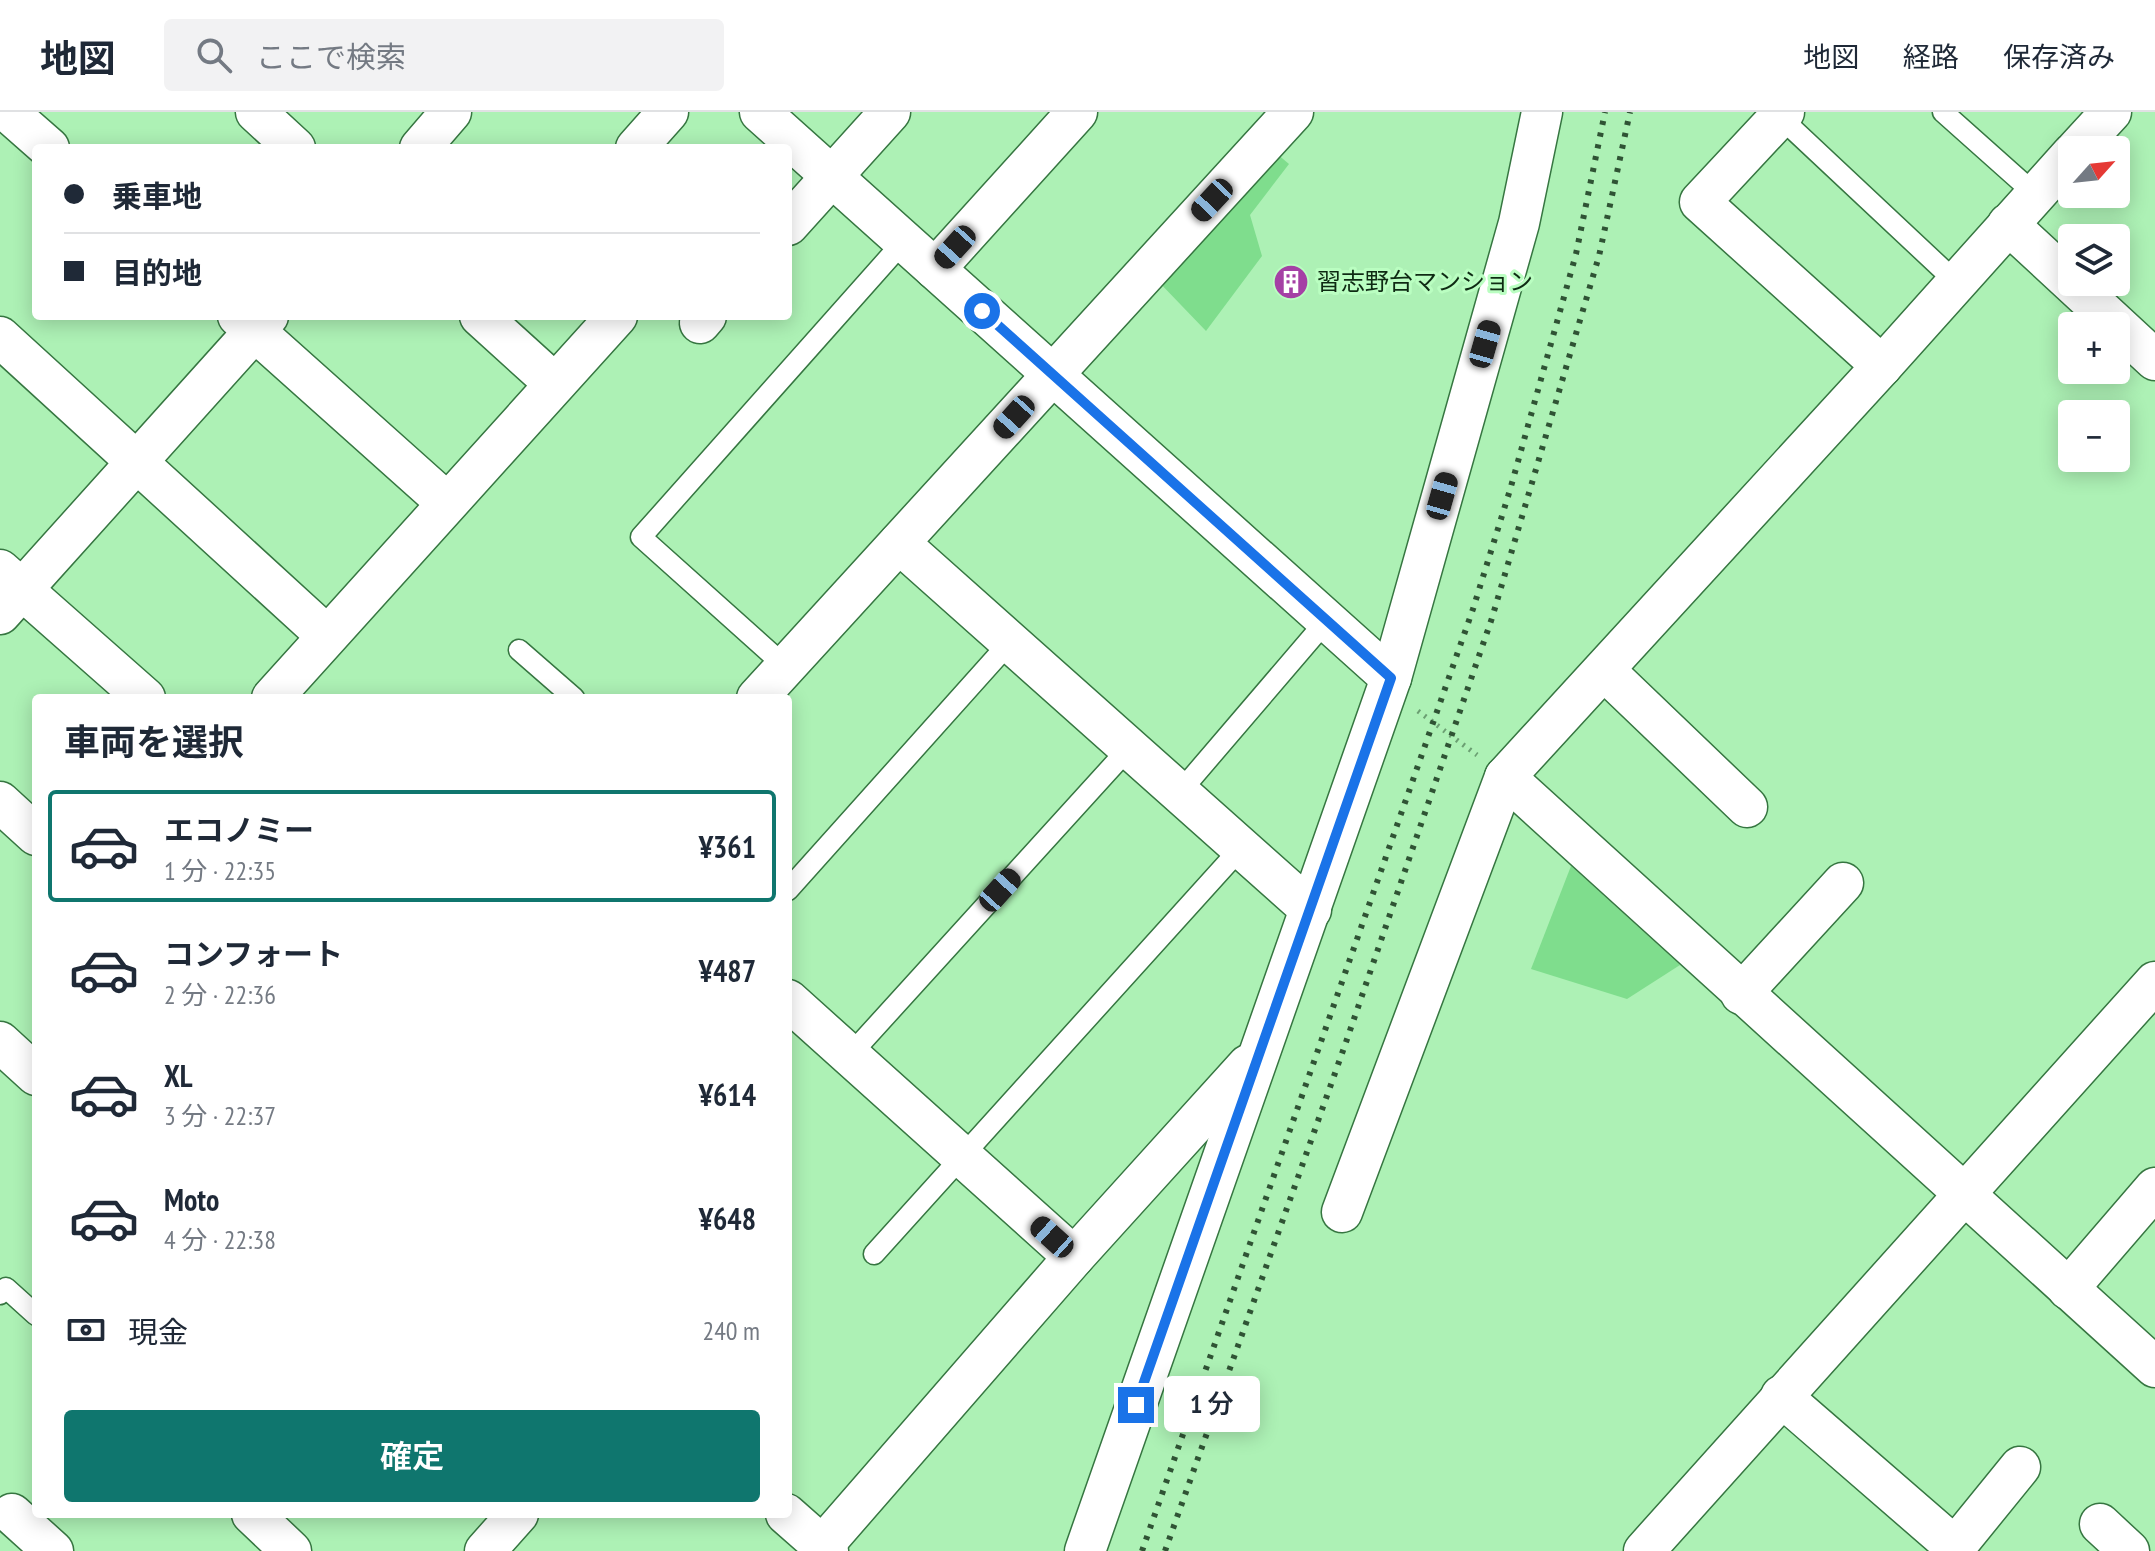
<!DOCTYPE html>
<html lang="ja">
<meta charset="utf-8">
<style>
body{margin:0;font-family:"PT Sans Narrow","Noto Sans JP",sans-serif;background:#f2f2f3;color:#1f2937;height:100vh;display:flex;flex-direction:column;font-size:30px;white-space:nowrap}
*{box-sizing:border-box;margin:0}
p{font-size:26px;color:#747a83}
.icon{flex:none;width:44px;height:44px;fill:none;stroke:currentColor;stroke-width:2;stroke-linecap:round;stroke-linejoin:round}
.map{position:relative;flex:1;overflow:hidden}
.panel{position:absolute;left:32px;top:582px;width:760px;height:824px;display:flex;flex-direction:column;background:#fff;border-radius:8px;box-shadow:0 4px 20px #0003}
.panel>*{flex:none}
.banner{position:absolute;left:32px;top:32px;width:760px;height:176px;border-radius:8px;box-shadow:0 4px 20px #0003;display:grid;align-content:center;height:176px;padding:0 32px;background:#fff}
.needle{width:52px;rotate:63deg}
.tools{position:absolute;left:2058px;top:24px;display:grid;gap:16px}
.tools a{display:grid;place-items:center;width:72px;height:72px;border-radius:8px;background:#fff;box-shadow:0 4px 20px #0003;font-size:40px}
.end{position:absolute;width:36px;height:36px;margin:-18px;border:10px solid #1a73e8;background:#fff;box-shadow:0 0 0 4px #fff}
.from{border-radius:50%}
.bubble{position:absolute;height:56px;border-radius:8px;background:#fff;box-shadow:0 4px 20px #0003;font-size:26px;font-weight:600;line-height:56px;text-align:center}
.car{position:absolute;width:24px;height:48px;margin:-24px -12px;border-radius:10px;box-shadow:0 0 6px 2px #0007;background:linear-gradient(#222 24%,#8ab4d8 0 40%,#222 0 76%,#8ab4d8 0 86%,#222 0)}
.banner b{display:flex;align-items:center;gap:28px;height:76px;font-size:30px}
.banner b+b{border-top:2px solid #e0e1e3}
.banner i{width:20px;height:20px;background:#1f2937}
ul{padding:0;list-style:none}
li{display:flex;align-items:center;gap:24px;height:112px;margin:0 16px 12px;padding:0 16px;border:4px solid transparent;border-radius:8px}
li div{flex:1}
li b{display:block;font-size:30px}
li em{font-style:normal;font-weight:600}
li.on{border-color:#0f766e}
li>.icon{width:72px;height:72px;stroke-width:1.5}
h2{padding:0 32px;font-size:36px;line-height:96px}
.pay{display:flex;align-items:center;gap:20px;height:88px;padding:0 32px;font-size:30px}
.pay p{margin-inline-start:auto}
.primary-button{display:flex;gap:16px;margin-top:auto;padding:16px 32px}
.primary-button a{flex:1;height:92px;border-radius:8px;background:#0f766e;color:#fff;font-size:32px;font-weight:600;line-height:92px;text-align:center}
header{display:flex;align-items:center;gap:48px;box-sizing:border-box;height:112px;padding:0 40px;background:#fff;border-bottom:2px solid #e0e1e3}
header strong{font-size:38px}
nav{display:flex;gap:44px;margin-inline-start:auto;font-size:28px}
.search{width:560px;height:72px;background:#f2f2f3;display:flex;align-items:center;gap:20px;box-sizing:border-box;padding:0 28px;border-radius:8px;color:#747a83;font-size:30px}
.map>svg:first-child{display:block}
.green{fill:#7fdd8d}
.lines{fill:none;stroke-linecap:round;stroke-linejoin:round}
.service-casing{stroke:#367641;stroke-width:23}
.minor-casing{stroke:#367641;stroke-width:43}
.path{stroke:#6b9f72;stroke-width:5;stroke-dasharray:2 6;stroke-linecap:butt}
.service{stroke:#fff;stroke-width:20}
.minor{stroke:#fff;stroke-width:40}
.rail{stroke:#2f5334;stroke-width:6;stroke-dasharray:4 8;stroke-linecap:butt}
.route{stroke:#1a73e8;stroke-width:10}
.labels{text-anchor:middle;stroke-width:6;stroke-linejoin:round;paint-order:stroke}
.poi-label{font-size:24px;fill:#0e2a13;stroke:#bafec1;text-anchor:start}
</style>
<header>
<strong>地図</strong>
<div class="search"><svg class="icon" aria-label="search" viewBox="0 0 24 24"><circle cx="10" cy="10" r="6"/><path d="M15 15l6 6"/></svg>ここで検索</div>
<nav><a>地図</a><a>経路</a><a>保存済み</a></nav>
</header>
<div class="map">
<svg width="2155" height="1439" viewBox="0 0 2155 1439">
<rect width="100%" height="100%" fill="#adf1b5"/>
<g class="green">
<polygon points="1270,36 1289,52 1250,103 1262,144 1206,219 1156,167"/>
<polygon points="1571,754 1680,853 1627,887 1531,857"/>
</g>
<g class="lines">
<defs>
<g id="service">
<polyline points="1943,0 2035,82"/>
<polyline points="1780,5 1956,170"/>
<polyline points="519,538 574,586"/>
<polyline points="786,555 641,425 904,129"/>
<polyline points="1179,681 1327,508"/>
<polyline points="788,778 1010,530"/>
<polyline points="850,943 1129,636"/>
<polyline points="874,1142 1241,736"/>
<polyline points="0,1182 6,1176 36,1203"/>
</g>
<g id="minor">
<polyline points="8,0 49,36"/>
<polyline points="256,0 295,36"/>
<polyline points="760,0 1391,566"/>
<polyline points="1784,0 1700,90 1882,254"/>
<polyline points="420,36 451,0"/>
<polyline points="636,36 668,0"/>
<polyline points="2076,38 2111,0"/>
<polyline points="2072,42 1882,254 1505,665 2155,1255"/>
<polyline points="2008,112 2155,248"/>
<polyline points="788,113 890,0"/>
<polyline points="935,157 1077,0"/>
<polyline points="238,204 447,391"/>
<polyline points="480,204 555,272"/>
<polyline points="700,211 706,204"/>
<polyline points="0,225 327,524"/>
<polyline points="899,431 1311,798"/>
<polyline points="0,458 145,586"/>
<polyline points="0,502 268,204"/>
<polyline points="1604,558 1747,695"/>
<polyline points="272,586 617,204"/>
<polyline points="757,586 1293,0"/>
<polyline points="0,690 36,723"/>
<polyline points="1741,882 1843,771"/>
<polyline points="788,888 1074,1145"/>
<polyline points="0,930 36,963"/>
<polyline points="1342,1100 1505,665"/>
<polyline points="2068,1177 2155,1076"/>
<polyline points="1781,1284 1955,1435 2020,1355"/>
<polyline points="12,1402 53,1439"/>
<polyline points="252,1402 291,1439"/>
<polyline points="786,1402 828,1439"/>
<polyline points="2100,1412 2129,1439"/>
<polyline points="485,1439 518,1402"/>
<polyline points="818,1439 1074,1145 1248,953"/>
<polyline points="1085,1439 1391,566 1519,111 1542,0"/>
<polyline points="1644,1439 2155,870"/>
</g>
</defs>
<use href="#service" class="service-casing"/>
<use href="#minor" class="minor-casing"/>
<polyline class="path" points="1418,599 1477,643"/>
<use href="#service" class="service"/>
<use href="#minor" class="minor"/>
<g class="rail">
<polyline points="1142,1439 1473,497 1510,378 1576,142 1605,0"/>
<polyline points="1165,1439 1345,933 1492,506 1599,144 1630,0"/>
</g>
</g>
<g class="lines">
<polyline class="route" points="982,199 1391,566 1136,1293"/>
</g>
<defs>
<symbol id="building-disc" viewBox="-11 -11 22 22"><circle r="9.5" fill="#a540a5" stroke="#bafec1"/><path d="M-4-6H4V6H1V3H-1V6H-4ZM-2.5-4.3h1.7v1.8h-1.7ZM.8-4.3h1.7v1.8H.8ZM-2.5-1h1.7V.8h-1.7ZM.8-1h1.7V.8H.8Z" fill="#fff"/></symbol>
</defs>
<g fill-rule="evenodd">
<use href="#building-disc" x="1271" y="150" width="40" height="40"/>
</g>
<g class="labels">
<g class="poi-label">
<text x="1317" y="178">習志野台マンション</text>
</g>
</g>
</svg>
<div class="tools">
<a><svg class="needle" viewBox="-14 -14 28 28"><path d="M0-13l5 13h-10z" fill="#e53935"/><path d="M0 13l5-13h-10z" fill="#747a83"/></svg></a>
<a><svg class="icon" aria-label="layers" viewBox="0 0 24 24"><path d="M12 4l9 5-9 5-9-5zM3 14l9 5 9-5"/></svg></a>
<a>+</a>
<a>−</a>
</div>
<i class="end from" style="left:982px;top:199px"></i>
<i class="end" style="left:1136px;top:1293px"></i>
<div class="bubble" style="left:1164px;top:1264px;width:96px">1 分</div>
<i class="car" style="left:1212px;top:88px;rotate:223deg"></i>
<i class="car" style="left:955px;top:135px;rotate:222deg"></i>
<i class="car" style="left:1485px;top:232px;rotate:16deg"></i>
<i class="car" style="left:1014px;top:305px;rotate:222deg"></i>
<i class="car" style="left:1442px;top:384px;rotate:16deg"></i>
<i class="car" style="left:1000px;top:778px;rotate:42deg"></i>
<i class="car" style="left:1052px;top:1125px;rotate:312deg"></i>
<div class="banner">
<b><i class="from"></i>乗車地</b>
<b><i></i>目的地</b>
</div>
<section class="panel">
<h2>車両を選択</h2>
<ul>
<li class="on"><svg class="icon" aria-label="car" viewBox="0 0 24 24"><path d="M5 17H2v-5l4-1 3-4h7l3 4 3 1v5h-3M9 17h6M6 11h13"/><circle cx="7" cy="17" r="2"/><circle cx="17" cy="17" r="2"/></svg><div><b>エコノミー</b><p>1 分 · 22:35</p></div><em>¥361</em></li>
<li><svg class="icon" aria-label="car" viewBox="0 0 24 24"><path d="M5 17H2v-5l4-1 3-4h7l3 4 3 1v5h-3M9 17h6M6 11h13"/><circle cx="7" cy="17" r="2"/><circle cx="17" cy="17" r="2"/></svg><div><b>コンフォート</b><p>2 分 · 22:36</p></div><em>¥487</em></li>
<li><svg class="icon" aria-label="car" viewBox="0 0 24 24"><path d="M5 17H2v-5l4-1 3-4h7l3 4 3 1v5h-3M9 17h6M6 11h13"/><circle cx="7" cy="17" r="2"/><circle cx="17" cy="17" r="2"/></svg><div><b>XL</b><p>3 分 · 22:37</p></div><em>¥614</em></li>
<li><svg class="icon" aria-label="car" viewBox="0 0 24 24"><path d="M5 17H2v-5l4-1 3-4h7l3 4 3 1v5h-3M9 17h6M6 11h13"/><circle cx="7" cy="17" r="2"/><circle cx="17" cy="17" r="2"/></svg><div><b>Moto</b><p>4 分 · 22:38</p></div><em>¥648</em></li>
</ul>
<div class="pay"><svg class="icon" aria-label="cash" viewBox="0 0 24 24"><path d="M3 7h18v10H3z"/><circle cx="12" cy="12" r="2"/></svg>現金<p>240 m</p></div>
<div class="primary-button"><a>確定</a></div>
</section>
</div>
